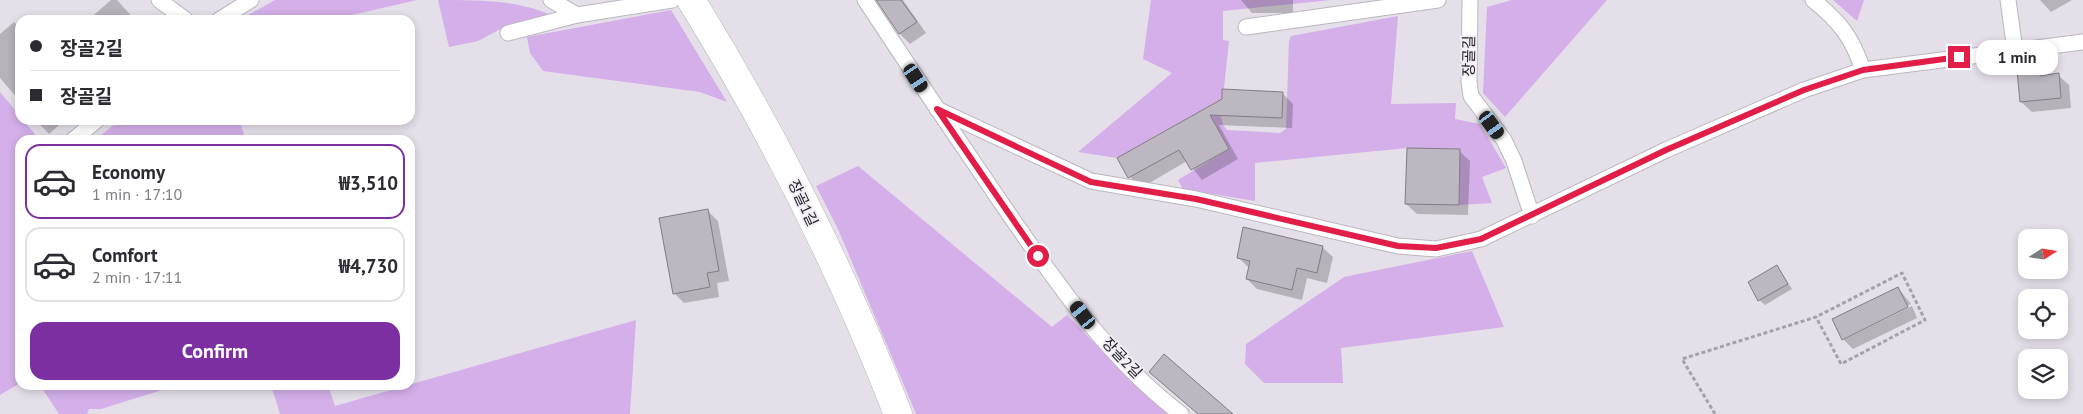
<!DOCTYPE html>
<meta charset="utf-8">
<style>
body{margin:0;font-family:"PT Sans","Noto Sans KR",sans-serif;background:#f2f2f3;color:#2b2b33;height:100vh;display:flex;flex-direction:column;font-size:19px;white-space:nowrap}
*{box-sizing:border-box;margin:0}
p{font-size:16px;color:#7c7c81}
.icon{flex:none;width:28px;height:28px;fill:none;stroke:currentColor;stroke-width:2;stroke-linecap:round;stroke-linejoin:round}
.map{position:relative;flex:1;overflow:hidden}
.panel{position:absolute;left:15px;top:135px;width:400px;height:255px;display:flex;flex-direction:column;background:#fff;border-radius:15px;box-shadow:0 2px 8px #0003}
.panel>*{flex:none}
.top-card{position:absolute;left:15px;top:15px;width:400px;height:110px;border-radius:15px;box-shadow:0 2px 8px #0003;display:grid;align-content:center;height:110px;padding:0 15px;background:#fff}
.needle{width:32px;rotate:78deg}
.controls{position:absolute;left:2018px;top:229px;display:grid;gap:10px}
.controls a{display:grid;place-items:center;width:50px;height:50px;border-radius:10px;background:#fff;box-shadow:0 2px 8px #0003;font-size:25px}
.end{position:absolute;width:22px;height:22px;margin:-11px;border:6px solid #e11d48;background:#fff;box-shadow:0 0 0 2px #fff}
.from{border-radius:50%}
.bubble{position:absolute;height:35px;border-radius:15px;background:#fff;box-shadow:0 2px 8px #0003;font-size:16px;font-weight:800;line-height:35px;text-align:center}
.car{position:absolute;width:15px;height:30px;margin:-15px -8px;border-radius:6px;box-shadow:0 0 4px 1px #0007;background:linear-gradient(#222 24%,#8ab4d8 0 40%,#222 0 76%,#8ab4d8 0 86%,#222 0)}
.top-card b{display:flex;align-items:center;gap:18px;height:48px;font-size:19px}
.top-card b+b{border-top:1px solid #e1e1e2}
.top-card i{width:12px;height:12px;background:#2b2b33}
ul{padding:9px 0 0;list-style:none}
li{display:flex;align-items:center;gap:15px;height:75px;margin:0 10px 8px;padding:0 5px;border:2px solid #e1e1e2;border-radius:15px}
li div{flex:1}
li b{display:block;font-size:19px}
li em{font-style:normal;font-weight:800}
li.current{border-color:#7c2fa0}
li>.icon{width:45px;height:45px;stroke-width:1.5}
.button{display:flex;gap:10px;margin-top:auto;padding:10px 15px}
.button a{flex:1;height:58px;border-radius:15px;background:#7c2fa0;color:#fff;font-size:20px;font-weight:800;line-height:58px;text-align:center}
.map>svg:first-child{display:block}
.green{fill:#d4afe9}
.shadow{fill:#0003}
.building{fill:#bcb7c0;stroke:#827c85}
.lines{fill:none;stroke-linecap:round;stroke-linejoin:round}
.lane-casing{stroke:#bbb6bf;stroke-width:17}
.street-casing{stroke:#bbb6bf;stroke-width:29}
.path{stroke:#a6a1a9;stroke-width:3;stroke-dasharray:4 2.5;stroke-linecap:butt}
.lane{stroke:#fff;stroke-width:15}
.street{stroke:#fff;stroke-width:28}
.route{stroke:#e11d48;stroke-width:6}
.labels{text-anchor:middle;stroke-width:4;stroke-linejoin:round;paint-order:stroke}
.street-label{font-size:15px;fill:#242125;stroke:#f3edf6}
</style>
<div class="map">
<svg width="2083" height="414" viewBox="0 0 2083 414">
<rect width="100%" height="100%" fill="#e5dfe9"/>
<g class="green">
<polygon points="275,0 417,0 330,20 239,20"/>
<path d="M438 0C473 0 519 0 548 14L543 18 506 26 478 41 449 47Z"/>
<polygon points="1151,0 1331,0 1223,11 1223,40 1229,41 1221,116 1223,125 1227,130 1280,133 1286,129 1289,41 1291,36 1398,16 1391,104 1456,103 1455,119 1480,124 1506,168 1482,177 1492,203 1459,205 1460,149 1407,148 1255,163 1255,201 1183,189 1178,180 1229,149 1206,108 1117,158 1078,152 1172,73 1143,59"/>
<polygon points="1512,0 1607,0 1505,117 1483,93 1487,7"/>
<polygon points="1833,0 1864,0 1857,21"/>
<polygon points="671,10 727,102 700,92 543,71 530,53 527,37"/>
<polygon points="0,92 20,116 20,120 23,120 40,140 20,140 20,383 0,395"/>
<polygon points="120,120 239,120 246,140 95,140"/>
<polygon points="858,166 1052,327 1067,315 1123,372 1170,414 916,414 838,229 816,186"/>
<polygon points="1472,251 1504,327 1341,348 1343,383 1264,383 1245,364 1246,344 1344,277"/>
<polygon points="636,320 630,414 280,414 271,385 328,385 335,406"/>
<polygon points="40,385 178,385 101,409 89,409 87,414 59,414"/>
</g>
<g class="shadow">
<polygon points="111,0 117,0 135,20 88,20"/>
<polygon points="878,0 903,0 926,33 910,44 900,34"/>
<polygon points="1241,0 1293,0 1293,13 1252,13"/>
<polygon points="2040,0 2072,0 2051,12"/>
<polygon points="14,22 20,28 20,101 0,78 0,34"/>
<polygon points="2038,59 2048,70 2049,76 2058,75 2069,85 2071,108 2032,112 2021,102"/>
<polygon points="1282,93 1293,104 1292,128 1219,125 1238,159 1202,180 1187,161 1141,188 1130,177 1119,158 1223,99"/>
<polygon points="36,120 65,120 49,134"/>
<polygon points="1459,151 1470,161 1468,215 1417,214 1406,204"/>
<polygon points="708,211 718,221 729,281 717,283 719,297 684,303 674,293"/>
<polygon points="1322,247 1333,257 1327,283 1307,278 1302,300 1257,289 1247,279 1249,268 1238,257"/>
<polygon points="1777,266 1792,289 1765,305 1759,300"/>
<polygon points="1898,288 1911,304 1845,336 1845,339 1912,306 1917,318 1853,349 1843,339 1834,320"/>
</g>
<g class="building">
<polygon points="876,0 901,0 917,22 899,34"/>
<polygon points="2038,58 2040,76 2059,73 2061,98 2020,102 2016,60"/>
<polygon points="1222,89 1283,92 1282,118 1210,115 1229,149 1191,170 1179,150 1128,178 1117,158 1222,99"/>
<polygon points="1407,148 1460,149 1459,205 1405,204"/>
<polygon points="708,209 719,271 707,273 710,287 673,294 659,218"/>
<polygon points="1243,227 1323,246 1317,273 1297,268 1292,290 1246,279 1250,261 1237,258"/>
<polygon points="1777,265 1788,284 1758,301 1748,282"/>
<polygon points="1898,287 1908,307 1842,340 1832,319"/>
<polygon points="1164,354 1233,414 1198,414 1149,372"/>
</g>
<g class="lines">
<defs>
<g id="lane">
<polyline points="159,0 186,20"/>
<polyline points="551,0 577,15 672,0"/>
<path d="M865 0C909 67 954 134 1000 201 1052 277 1107 358 1181 414"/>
<polyline points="1470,0 1469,82 1471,96 1504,140 1514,161 1532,216"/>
<path d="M1813 0C1840 22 1852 37 1863 70"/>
<polyline points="2008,0 2015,50"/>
<polyline points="219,20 251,0"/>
<polyline points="1246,27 1438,0"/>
<polyline points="508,33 577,15"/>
<polyline points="937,109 1091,181 1196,199 1398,246 1436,249 1481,239 1666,150 1804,90 1863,70 2083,42"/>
<polyline points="73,140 97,120"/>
</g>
<path id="street" d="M691 0C772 131 842 270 898 414"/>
</defs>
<use href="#lane" class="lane-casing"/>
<use href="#street" class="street-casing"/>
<polyline class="path" points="1715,414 1682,359 1816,317 1902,273 1925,320 1841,364 1816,317"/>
<use href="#lane" class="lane"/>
<use href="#street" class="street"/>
</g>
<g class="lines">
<polyline class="route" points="1038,256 937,109 1091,182 1196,199 1398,246 1436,248 1481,239 1666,150 1804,90 1863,70 1959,57"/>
</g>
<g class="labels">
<g class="street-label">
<text transform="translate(1469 56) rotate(-89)" y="5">장골길</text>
<text transform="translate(803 203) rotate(65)" y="5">장골1길</text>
<text transform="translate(1122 358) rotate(46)" y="5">장골2길</text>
</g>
</g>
</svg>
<div class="controls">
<a><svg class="needle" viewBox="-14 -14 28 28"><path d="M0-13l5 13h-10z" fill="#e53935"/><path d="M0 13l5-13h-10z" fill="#7c7c81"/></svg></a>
<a><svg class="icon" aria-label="locate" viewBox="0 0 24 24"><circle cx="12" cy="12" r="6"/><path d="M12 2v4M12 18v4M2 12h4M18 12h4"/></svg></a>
<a><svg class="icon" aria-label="layers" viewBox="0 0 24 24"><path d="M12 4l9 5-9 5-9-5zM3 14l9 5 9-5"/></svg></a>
</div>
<i class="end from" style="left:1038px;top:256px"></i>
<i class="end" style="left:1959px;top:57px"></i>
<div class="bubble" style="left:1976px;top:40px;width:82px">1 min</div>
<i class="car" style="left:916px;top:78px;rotate:147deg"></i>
<i class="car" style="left:1492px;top:125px;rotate:144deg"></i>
<i class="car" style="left:1083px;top:315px;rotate:323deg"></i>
<div class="top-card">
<b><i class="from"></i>장골2길</b>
<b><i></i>장골길</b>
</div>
<section class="panel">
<ul>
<li class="current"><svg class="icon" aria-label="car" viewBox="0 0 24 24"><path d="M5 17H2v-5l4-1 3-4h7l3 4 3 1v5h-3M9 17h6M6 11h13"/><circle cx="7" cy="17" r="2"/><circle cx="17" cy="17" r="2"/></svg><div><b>Economy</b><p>1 min · 17:10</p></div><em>₩3,510</em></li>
<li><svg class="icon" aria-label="car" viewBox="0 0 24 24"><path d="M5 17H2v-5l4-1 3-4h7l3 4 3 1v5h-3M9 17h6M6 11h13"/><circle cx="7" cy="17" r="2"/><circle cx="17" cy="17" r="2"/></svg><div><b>Comfort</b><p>2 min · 17:11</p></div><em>₩4,730</em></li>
</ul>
<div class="button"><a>Confirm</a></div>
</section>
</div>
